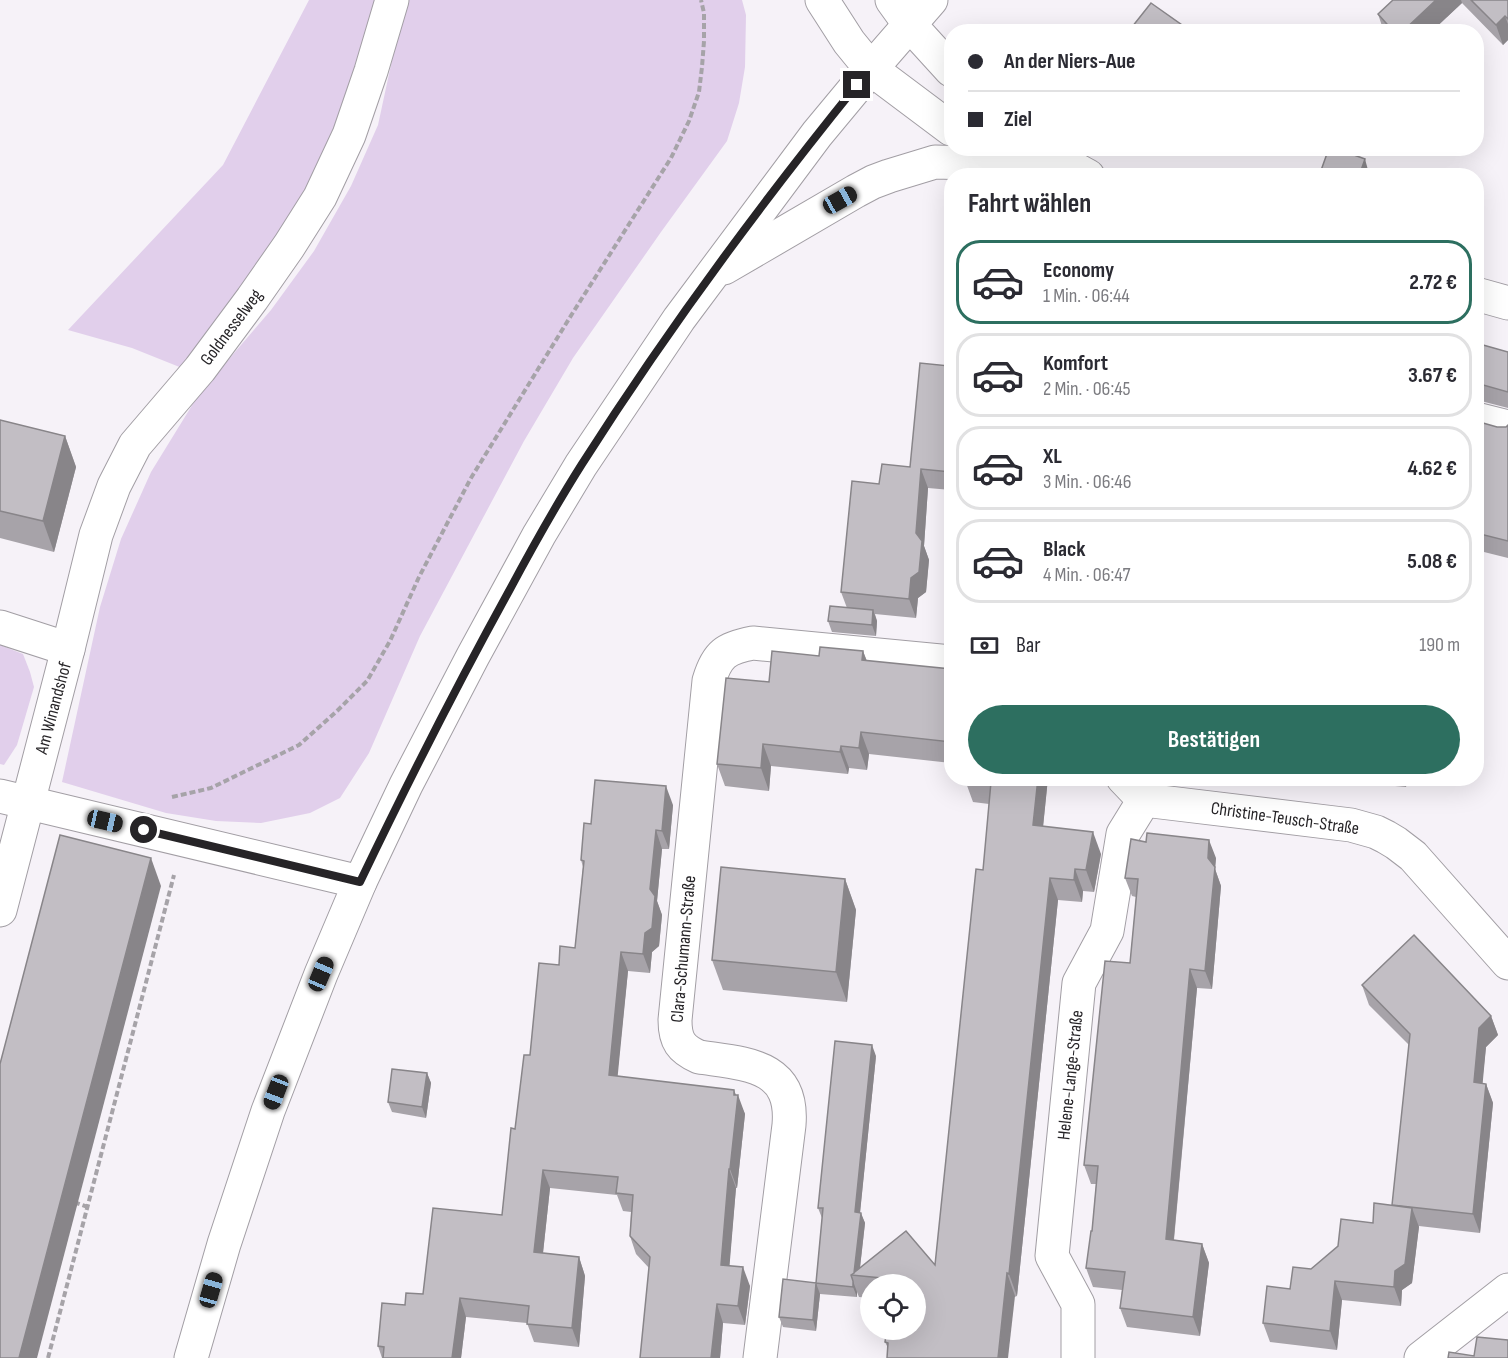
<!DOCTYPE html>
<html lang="de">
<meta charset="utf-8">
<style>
body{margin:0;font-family:"Sofia Sans Condensed",sans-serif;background:#f7f7f7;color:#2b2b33;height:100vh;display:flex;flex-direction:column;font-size:22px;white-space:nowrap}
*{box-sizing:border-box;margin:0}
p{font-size:20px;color:#7c7c81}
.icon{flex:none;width:33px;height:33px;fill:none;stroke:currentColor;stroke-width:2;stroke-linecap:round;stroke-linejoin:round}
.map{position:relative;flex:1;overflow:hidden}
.panel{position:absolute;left:944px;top:168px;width:540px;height:618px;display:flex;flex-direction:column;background:#fff;border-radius:24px;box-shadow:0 6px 24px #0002}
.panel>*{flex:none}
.guide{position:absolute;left:944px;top:24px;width:540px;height:132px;border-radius:24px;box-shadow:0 6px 24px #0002;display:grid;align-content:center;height:132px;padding:0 24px;background:#fff}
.buttons{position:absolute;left:860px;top:1274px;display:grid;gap:12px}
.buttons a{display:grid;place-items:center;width:66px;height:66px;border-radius:50%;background:#fff;box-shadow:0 6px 24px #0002;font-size:30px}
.end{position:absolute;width:27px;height:27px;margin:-14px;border:8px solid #262427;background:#fff;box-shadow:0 0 0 3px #fff}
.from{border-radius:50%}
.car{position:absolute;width:18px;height:36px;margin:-18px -9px;border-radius:8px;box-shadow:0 0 4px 2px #0007;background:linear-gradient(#222 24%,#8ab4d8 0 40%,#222 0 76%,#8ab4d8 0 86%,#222 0)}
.guide b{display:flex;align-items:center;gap:21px;height:57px;font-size:22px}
.guide b+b{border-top:2px solid #e1e1e2}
.guide i{width:15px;height:15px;background:#2b2b33}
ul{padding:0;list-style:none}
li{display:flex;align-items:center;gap:18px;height:84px;margin:0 12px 9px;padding:0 12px;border:3px solid #e1e1e2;border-radius:24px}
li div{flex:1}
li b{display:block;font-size:22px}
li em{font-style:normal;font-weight:700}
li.selected{border-color:#2d6f60}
li>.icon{width:54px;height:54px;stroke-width:1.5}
h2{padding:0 24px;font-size:27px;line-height:72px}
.pay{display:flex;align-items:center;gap:15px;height:66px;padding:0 24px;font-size:22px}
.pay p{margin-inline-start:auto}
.action{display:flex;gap:12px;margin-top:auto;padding:12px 24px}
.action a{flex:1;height:69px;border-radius:36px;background:#2d6f60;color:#fff;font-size:24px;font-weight:700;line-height:69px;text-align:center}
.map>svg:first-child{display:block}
.grass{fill:#e1cfeb}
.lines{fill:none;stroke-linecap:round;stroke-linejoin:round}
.street-casing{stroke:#a29ea4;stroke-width:35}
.secondary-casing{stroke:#a29ea4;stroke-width:35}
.path{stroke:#a6a3a8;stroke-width:4;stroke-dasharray:6 3;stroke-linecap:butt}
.street{stroke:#fff;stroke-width:33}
.secondary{stroke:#fff;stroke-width:33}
.wall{fill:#a7a3a9}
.shaded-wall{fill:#888589}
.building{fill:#c2bec4;stroke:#888589;stroke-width:1.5}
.route{stroke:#262427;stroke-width:8}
.labels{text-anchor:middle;stroke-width:6;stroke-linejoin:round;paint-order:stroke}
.street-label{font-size:18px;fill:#262427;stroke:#fff}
</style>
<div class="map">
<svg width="1508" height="1358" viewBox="0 0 1508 1358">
<rect width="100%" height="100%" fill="#f6f2f8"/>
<g class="grass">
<polygon points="309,0 383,0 327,166 187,370 132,348 68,330 223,165"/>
<polygon points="405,0 742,0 746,15 745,67 739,103 727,141 661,232 573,358 524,441 420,636 369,753 340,798 310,813 261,823 216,821 166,813 62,782 100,607 121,539 151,472 199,394 271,310 314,251 351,186 378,125"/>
<polygon points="0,645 23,654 30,672 34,687 17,745 4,765 0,764"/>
</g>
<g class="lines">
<defs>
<g id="street">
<polyline points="1476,419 1508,427"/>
<polyline points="0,627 68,649"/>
<polyline points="1123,778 1144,800 1351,825 1376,832 1386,837 1396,843 1413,856 1508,963"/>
<polyline points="0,796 360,882"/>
<polyline points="0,910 68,649 96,535 114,486 135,445 200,369 252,299 289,246 320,197 349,135 371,71 392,0"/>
<path d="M760 1358 789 1125C794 1064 745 1064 699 1057 681 1049 675 1041 675 1020L709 681C717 654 726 648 753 643L951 662"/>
<polyline points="1078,1358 1078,1304 1052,1256 1079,983 1107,931 1123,834 1144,800"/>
<polyline points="1421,1358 1508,1290"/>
</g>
<g id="secondary">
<polyline points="822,0 849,42 871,69 951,129"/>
<polyline points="892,0 910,25 951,70"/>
<polyline points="1044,148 1077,170 1088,176"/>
<polyline points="990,154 1008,164 1050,176"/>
<polyline points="724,268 856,191 873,182 889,176 935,162 1008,164"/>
<polyline points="1476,294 1508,303"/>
<polyline points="191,1358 224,1244 268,1111 321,974 360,882 406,785 473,656 539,535 581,465 679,319 817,134 871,69 931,0"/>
</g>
</defs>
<use href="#street" class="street-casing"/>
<use href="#secondary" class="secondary-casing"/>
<g class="path">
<polyline points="172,797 211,788 299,745 337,711 367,681 390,641 419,577 471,478 572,314 671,158 689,121 699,92 702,67 704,41 704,13 701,0"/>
<polyline points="74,1202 88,1207"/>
<polyline points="48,1358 174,875"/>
</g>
<use href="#street" class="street"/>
<use href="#secondary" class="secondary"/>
</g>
<g class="wall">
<polygon points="1393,0 1508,0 1508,40 1503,45 1462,3 1431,32 1384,32 1378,14"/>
<polygon points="1476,343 1508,352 1508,408 1481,401 1476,401"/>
<polygon points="951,347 951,490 928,488 924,546 929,560 926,592 918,598 916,618 875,614 877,621 876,636 832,632 828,621 847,608 841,592 879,484 910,467 949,366"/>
<polygon points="0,420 65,436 76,467 54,552 0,538"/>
<polygon points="1476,421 1497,427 1506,427 1508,425 1508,558 1476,550"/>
<polygon points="863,651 867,661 951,669 951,763 869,754 867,770 849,768 848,774 771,766 769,791 725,786 717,764 769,682 819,656"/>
<polygon points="1048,778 1043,826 1101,854 1094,892 1083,891 1082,902 1058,900 1017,1296 888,1348 885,1342 915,1284 870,1284 870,1298 859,1297 857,1292 857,1297 820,1294 816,1331 783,1327 779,1317 816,1283 822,1218 818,1208 876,1056 860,1212 865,1223 860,1268 935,1265 983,870 989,804 973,802 965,780"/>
<polygon points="1361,778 1407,778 1406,787 1362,783"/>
<polygon points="673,805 669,849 662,849 657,901 662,915 659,946 652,952 650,973 628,971 617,1076 736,1095 745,1114 737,1188 736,1188 729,1266 750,1286 745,1325 723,1323 720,1358 640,1358 649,1268 636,1254 630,1236 631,1212 623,1211 617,1195 550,1188 543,1253 579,1257 585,1276 579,1347 534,1342 527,1323 466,1317 461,1358 382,1358 378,1346 405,1305 423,1294 502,1215 515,1129 530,1055 559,965 575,948 583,867 581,860 591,824"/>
<polygon points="1216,858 1215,869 1221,886 1212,989 1197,988 1174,1240 1202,1244 1209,1263 1200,1336 1127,1327 1120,1308 1122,1290 1093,1287 1086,1268 1092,1231 1096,1184 1091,1184 1084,1165 1130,963 1136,897 1132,896 1125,878"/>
<polygon points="845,879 856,910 847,1002 723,990 712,960"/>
<polygon points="1362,985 1491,1016 1498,1035 1486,1047 1482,1083 1486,1084 1493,1103 1480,1233 1419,1226 1412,1283 1402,1290 1401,1306 1342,1300 1337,1350 1270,1342 1263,1323 1290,1289 1311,1269 1373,1223 1393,1205 1409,1045 1369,1005"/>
<polygon points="427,1073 431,1083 426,1118 392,1112 388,1102"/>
</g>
<g class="shaded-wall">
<polygon points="1436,0 1461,0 1462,3 1431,32 1402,32"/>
<polygon points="1505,16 1508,24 1508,40 1503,45 1496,25"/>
<polygon points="1182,25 1184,32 1177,32"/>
<polygon points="1365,159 1368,170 1366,176 1359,176"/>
<polygon points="65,436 76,467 54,552 43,521"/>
<polygon points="921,469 928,488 924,546 929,560 926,592 918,598 916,618 909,599"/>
<polygon points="873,610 877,621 876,636 872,625"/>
<polygon points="863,651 871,673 862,660"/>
<polygon points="861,732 869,754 867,770 859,748"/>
<polygon points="763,744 771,766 769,791 761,768"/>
<polygon points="841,746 849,768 848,774 840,752"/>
<polygon points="1038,778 1048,778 1041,847 1033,825"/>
<polygon points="1403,778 1407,778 1406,787"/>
<polygon points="666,786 673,805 669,849 662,831"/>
<polygon points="656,830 662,849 657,901 662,915 659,946 652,952 650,973 643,954"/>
<polygon points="1093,832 1101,854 1094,892 1086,870"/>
<polygon points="1209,840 1216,858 1215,869 1221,886 1212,989 1205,971 1208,858"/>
<polygon points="151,858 161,886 37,1358 19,1358"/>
<polygon points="1075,869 1083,891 1082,902 1074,880"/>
<polygon points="1050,878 1058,900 1017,1296 1009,1274"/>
<polygon points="845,879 856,910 847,1002 836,972"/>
<polygon points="621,952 628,971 616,1093 609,1075"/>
<polygon points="1190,969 1197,988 1172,1258 1166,1239"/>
<polygon points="1491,1016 1498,1035 1486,1047 1481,1101 1474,1082 1479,1028"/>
<polygon points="872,1045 876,1056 859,1223 855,1212"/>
<polygon points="427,1073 431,1083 426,1118 422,1107"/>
<polygon points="1486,1084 1493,1103 1480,1233 1473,1214"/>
<polygon points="734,1090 738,1100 738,1095 745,1114 737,1188 730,1169"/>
<polygon points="729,1169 736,1188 728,1284 721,1265"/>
<polygon points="543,1170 550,1188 541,1271 534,1252"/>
<polygon points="1412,1208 1419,1227 1412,1283 1402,1290 1401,1306 1394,1287 1395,1271"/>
<polygon points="861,1213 865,1223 859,1276 854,1275"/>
<polygon points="1202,1244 1209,1263 1200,1336 1193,1317"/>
<polygon points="579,1257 585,1276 579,1347 572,1328"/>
<polygon points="743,1267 750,1286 745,1325 738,1306"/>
<polygon points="1007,1273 1015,1296 1008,1358 998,1358"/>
<polygon points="853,1281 857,1292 857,1297 853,1287"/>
<polygon points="1335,1281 1342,1300 1337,1350 1330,1331"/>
<polygon points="816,1283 820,1294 816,1331 813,1320"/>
<polygon points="460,1298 466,1317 461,1358 452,1358"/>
<polygon points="717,1304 723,1323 720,1358 711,1358"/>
</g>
<g class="building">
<polygon points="1393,0 1436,0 1402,32 1394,32 1378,14"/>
<polygon points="1471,0 1508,0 1508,19 1505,16 1496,25"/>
<polygon points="1151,3 1182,25 1177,32 1128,32"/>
<polygon points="1329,148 1335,148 1365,159 1359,176 1319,176"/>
<polygon points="1476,343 1508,352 1508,392 1476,383"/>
<polygon points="951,347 951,472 921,469 916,533 922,541 919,572 911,578 909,599 841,592 852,481 879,484 882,464 910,467 920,363 949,366"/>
<polygon points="0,420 65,436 43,521 0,511"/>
<polygon points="1476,421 1497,427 1506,427 1508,425 1508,541 1476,533"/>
<polygon points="830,606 873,610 872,625 828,621"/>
<polygon points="820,647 863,651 862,660 951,669 951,742 861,732 859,748 841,746 840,752 763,744 761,768 717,764 726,678 769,682 772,651 819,656"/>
<polygon points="966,778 1038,778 1033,825 1093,832 1086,870 1075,869 1074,880 1050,878 1009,1274 1007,1273 998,1358 887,1358 888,1343 885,1342 887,1329 915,1329 915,1284 891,1284 892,1279 851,1275 906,1231 935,1265 976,869 983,870 991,782 965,780"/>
<polygon points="595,780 666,786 662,831 656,830 650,889 655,896 652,928 645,933 643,954 621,952 609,1075 734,1090 734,1095 738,1095 730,1169 729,1169 721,1265 743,1267 738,1306 717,1304 711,1358 640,1358 650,1257 630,1236 633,1195 616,1193 618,1177 543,1170 534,1252 579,1257 572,1328 527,1324 529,1306 460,1298 452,1358 383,1358 384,1347 378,1346 382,1303 405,1305 406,1293 423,1294 433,1208 502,1215 511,1128 515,1129 524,1055 530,1055 539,963 559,965 560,946 575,948 584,861 581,860 584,823 591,824"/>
<polygon points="1147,833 1209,840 1208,858 1215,867 1205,971 1190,969 1166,1239 1202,1244 1193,1317 1120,1308 1125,1272 1086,1268 1091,1231 1092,1231 1098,1166 1084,1165 1105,961 1130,963 1138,879 1125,878 1131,839 1146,842"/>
<polygon points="60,835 151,858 19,1358 0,1358 0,1064"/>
<polygon points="721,867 845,879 836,972 712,960"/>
<polygon points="1414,935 1491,1016 1479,1028 1474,1082 1486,1084 1473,1214 1392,1205 1410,1034 1362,985"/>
<polygon points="835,1041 872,1045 855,1212 861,1213 854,1273 851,1275 853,1281 853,1287 816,1283 813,1320 779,1317 783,1279 816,1283 823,1208 818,1208"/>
<polygon points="392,1069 427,1073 422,1107 388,1102"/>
<polygon points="1374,1203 1412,1208 1405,1264 1395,1271 1394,1287 1335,1281 1330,1331 1263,1323 1267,1286 1290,1289 1293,1267 1311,1269 1338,1246 1341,1219 1373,1223"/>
<polygon points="1477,1337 1508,1340 1508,1358 1448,1358 1449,1352 1474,1356"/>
</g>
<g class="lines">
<path class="route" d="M144 830 360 882C407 784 456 687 509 591 532 548 556 505 582 464 666 332 759 206 857 85"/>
</g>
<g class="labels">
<g class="street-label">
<text transform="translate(231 327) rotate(-53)" y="6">Goldnesselweg</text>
<text transform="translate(53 708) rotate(-75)" y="6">Am Winandshof</text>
<text transform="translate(1285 818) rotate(8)" y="6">Christine-Teusch-Straße</text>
<text transform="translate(683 949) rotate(-85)" y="6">Clara-Schumann-Straße</text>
<text transform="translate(1070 1075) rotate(-84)" y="6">Helene-Lange-Straße</text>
</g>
</g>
</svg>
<div class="buttons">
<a><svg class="icon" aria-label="locate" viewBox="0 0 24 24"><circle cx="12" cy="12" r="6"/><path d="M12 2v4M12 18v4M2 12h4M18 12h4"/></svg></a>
</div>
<i class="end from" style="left:144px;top:830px"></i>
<i class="end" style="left:857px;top:85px"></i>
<i class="car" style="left:840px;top:200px;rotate:61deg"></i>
<i class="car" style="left:105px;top:821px;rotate:103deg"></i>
<i class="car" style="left:321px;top:974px;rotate:23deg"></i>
<i class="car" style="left:276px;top:1092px;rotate:201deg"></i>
<i class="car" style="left:211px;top:1290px;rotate:16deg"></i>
<div class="guide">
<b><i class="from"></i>An der Niers-Aue</b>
<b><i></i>Ziel</b>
</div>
<section class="panel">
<h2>Fahrt wählen</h2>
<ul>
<li class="selected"><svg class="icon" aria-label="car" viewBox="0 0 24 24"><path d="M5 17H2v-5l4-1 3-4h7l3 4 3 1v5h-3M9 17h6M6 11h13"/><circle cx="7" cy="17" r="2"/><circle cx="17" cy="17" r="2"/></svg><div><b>Economy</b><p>1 Min. · 06:44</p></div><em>2.72 €</em></li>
<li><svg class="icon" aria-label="car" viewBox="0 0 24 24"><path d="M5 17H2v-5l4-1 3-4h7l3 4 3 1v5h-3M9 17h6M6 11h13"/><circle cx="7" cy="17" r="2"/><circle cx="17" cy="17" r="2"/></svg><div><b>Komfort</b><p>2 Min. · 06:45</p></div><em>3.67 €</em></li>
<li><svg class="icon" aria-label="car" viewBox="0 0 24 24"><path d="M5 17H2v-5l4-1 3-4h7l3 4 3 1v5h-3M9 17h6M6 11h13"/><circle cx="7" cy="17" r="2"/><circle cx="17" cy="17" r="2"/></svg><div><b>XL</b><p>3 Min. · 06:46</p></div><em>4.62 €</em></li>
<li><svg class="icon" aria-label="car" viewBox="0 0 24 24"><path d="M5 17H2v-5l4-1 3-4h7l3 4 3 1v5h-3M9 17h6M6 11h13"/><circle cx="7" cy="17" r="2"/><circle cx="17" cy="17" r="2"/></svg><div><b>Black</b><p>4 Min. · 06:47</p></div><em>5.08 €</em></li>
</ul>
<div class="pay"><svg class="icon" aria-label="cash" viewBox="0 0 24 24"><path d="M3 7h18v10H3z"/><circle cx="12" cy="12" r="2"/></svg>Bar<p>190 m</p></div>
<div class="action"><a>Bestätigen</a></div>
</section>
</div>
